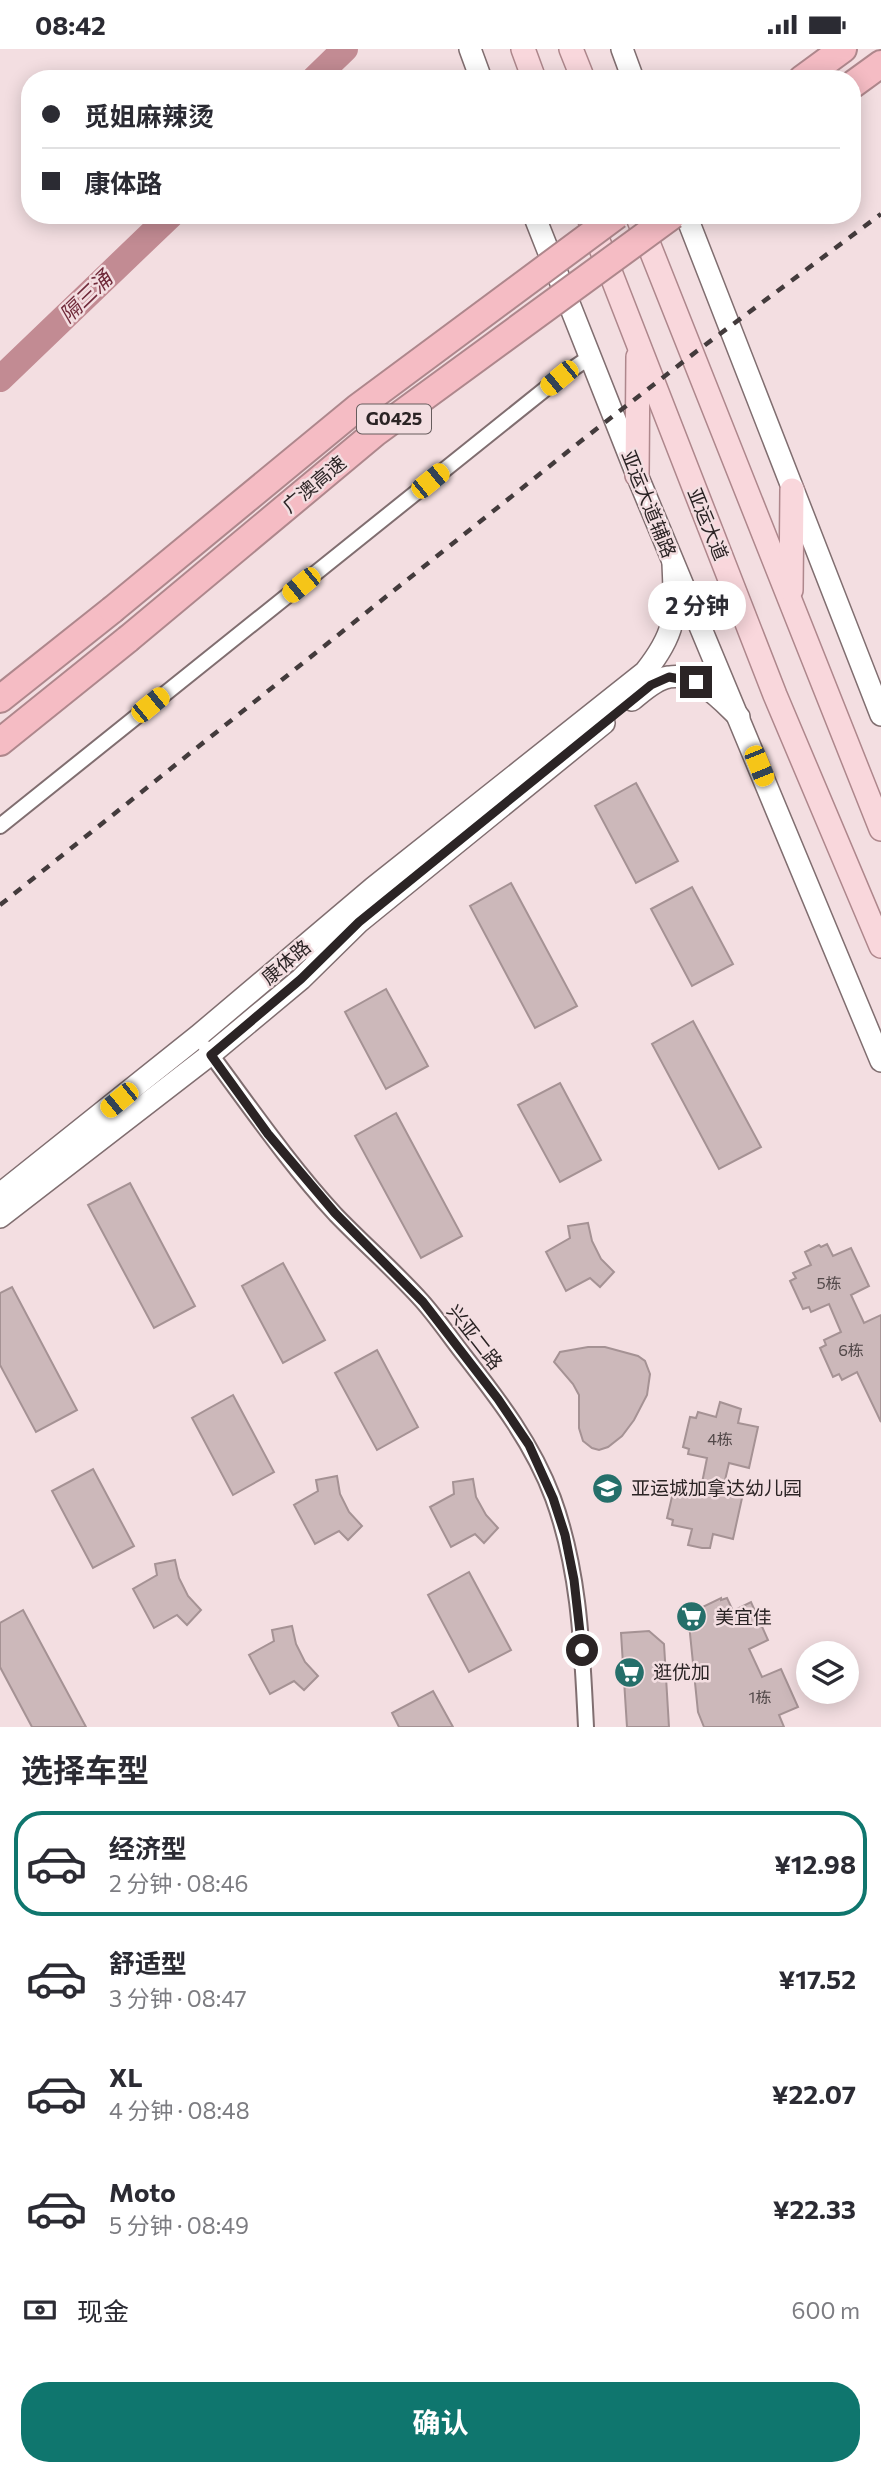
<!DOCTYPE html>
<html lang="zh">
<meta charset="utf-8">
<style>
body{margin:0;font-family:Commissioner,"Noto Sans SC",sans-serif;background:#f2f2f3;color:#2b2b33;height:100vh;display:flex;flex-direction:column;font-size:26px;white-space:nowrap}
*{box-sizing:border-box;margin:0}
p{font-size:23px;color:#7c7c81}
.icon{flex:none;width:38px;height:38px;fill:none;stroke:currentColor;stroke-width:2;stroke-linecap:round;stroke-linejoin:round}
.map{position:relative;height:1678px;overflow:hidden}
.details{display:flex;flex-direction:column;background:#fff;flex:1}
.details>*{flex:none}
.top-card{position:absolute;left:21px;top:21px;width:840px;height:154px;border-radius:28px;box-shadow:0 4px 18px #0003;display:grid;align-content:center;height:154px;padding:0 21px;background:#fff}
.buttons{position:absolute;left:796px;top:1592px;display:grid;gap:14px}
.buttons a{display:grid;place-items:center;width:63px;height:63px;border-radius:50%;background:#fff;box-shadow:0 4px 18px #0003;font-size:35px}
.end{position:absolute;width:32px;height:32px;margin:-16px;border:9px solid #2b2425;background:#fff;box-shadow:0 0 0 4px #fff}
.from{border-radius:50%}
.bubble{position:absolute;height:49px;border-radius:24px;background:#fff;box-shadow:0 4px 18px #0003;font-size:23px;font-weight:700;line-height:49px;text-align:center}
.car{position:absolute;width:21px;height:42px;margin:-21px -10px;border-radius:9px;box-shadow:0 0 5px 2px #0007;background:linear-gradient(#f5c518 24%,#345 0 40%,#f5c518 0 76%,#345 0 86%,#f5c518 0)}
.top-card b{display:flex;align-items:center;gap:24px;height:66px;font-size:26px}
.top-card b+b{border-top:2px solid #e1e1e2}
.top-card i{width:18px;height:18px;background:#2b2b33}
ul{padding:0;list-style:none}
li{display:flex;align-items:center;gap:21px;height:105px;margin:0 14px 10px;padding:0 7px;border:4px solid transparent;border-radius:28px}
li div{flex:1}
li b{display:block;font-size:26px}
li em{font-style:normal;font-weight:700}
li.active{border-color:#0f766e}
li>.icon{width:63px;height:63px;stroke-width:1.5}
h2{padding:0 21px;font-size:32px;line-height:84px}
.pay{display:flex;align-items:center;gap:18px;height:77px;padding:0 21px;font-size:26px}
.pay p{margin-inline-start:auto}
.cta{display:flex;gap:14px;margin-top:auto;padding:14px 21px}
.cta a{flex:1;height:80px;border-radius:28px;background:#0f766e;color:#fff;font-size:28px;font-weight:700;line-height:80px;text-align:center}
.status{display:flex;justify-content:space-between;align-items:center;height:49px;padding:0 35px;background:#fff;direction:ltr}
.status svg{height:19px;fill:currentColor}
.map>svg:first-child{display:block}
.lines{fill:none;stroke-linecap:round;stroke-linejoin:round}
.river{stroke:#c28b93;stroke-width:26}
.building{fill:#ccb8ba;stroke:#a59294;stroke-width:2}
.street-casing{stroke:#806e70;stroke-width:18}
.secondary-casing{stroke:#806e70;stroke-width:24}
.primary-casing{stroke:#ae878c;stroke-width:26}
.highway-casing{stroke:#ae878c;stroke-width:30}
.street{stroke:#fff;stroke-width:14}
.secondary{stroke:#fff;stroke-width:21}
.primary{stroke:#f9d7dc;stroke-width:23}
.highway{stroke:#f5bcc4;stroke-width:26}
.rail{stroke:#433b3c;stroke-width:4.5;stroke-dasharray:9 9;stroke-linecap:butt}
.highway-bridge-casing{stroke:#ae878c;stroke-width:30;stroke-linecap:butt}
.highway-bridge{stroke:#f5bcc4;stroke-width:26}
.route{stroke:#2b2425;stroke-width:9}
.labels{text-anchor:middle;stroke-width:5;stroke-linejoin:round;paint-order:stroke}
.number-label{font-size:16px;fill:#53494a}
.shield{fill:#f3dee1;stroke:#675c5d;stroke-width:2}
.shield-label{font-size:18px;font-weight:bold;fill:#2b2425}
.street-label{font-size:19px;fill:#2b2425;stroke:#f3dee1}
.poi-label{font-size:19px;fill:#2b2425;stroke:#f3dee1;text-anchor:start}
.water-label{font-size:21px;font-style:italic;fill:#702a3a;stroke:#f3dee1}
</style>
<div class="status"><b>08:42</b><svg viewBox="0 0 49 12"><path d="M0 12V9h3v3zM5 12V6h3v6zM10 12V3h3v9zM15 12V0h3v12zM26 1h20v11H26zM47 4h2v5h-2z"/></svg></div>
<div class="map">
<svg width="881" height="1678" viewBox="0 0 881 1678">
<rect width="100%" height="100%" fill="#f3dee1"/>
<g class="lines">
<g class="river">
<polyline points="314,30 345,0"/>
<polyline points="0,330 171,166"/>
</g>
</g>
<g class="building">
<polygon points="636,734 678,812 636,834 595,757"/>
<polygon points="511,834 577,957 535,979 470,857"/>
<polygon points="692,838 733,915 692,937 651,860"/>
<polygon points="386,940 428,1017 386,1040 345,963"/>
<polygon points="693,972 761,1098 719,1120 652,995"/>
<polygon points="560,1034 601,1111 560,1133 518,1056"/>
<polygon points="396,1064 462,1187 421,1209 355,1087"/>
<polygon points="130,1134 195,1257 154,1279 88,1156"/>
<polygon points="588,1174 592,1192 601,1210 614,1223 600,1238 590,1229 566,1242 546,1203 570,1189 568,1177"/>
<polygon points="827,1195 833,1207 851,1199 869,1237 851,1246 864,1274 881,1266 881,1373 857,1323 842,1331 839,1325 833,1328 820,1299 826,1296 824,1291 841,1283 829,1255 811,1263 809,1258 803,1260 790,1232 796,1229 793,1224 811,1216 805,1203 819,1196 821,1198"/>
<polygon points="283,1214 325,1291 283,1314 242,1237"/>
<polygon points="12,1238 77,1361 36,1383 0,1316 0,1244"/>
<polygon points="588,1298 605,1298 638,1307 645,1312 650,1325 647,1346 634,1371 622,1387 608,1398 599,1401 592,1399 583,1392 579,1379 579,1346 573,1335 554,1313 560,1303"/>
<polygon points="377,1301 418,1378 377,1401 335,1324"/>
<polygon points="233,1346 274,1423 233,1446 192,1369"/>
<polygon points="720,1353 741,1360 738,1374 758,1378 749,1419 729,1414 722,1444 742,1449 733,1490 713,1485 710,1499 702,1499 688,1496 692,1480 672,1476 673,1471 667,1469 674,1439 681,1440 682,1435 701,1439 707,1409 688,1405 689,1400 683,1398 690,1368 696,1369 698,1363 716,1368"/>
<polygon points="93,1420 134,1497 93,1519 52,1442"/>
<polygon points="337,1427 340,1445 349,1463 362,1477 348,1491 339,1482 315,1495 294,1456 318,1442 316,1431"/>
<polygon points="473,1430 476,1448 486,1466 498,1479 484,1494 475,1485 451,1498 430,1458 454,1445 453,1433"/>
<polygon points="175,1511 179,1529 188,1547 201,1561 187,1576 177,1566 154,1579 133,1540 157,1526 155,1515"/>
<polygon points="469,1523 511,1601 469,1623 428,1546"/>
<polygon points="721,1549 721,1551 727,1549 733,1562 751,1553 768,1591 749,1600 762,1628 781,1620 798,1658 779,1666 784,1678 704,1678 698,1663 688,1565"/>
<polygon points="23,1561 86,1678 32,1678 0,1618 0,1574"/>
<polygon points="292,1577 296,1595 305,1613 318,1627 304,1641 294,1632 270,1645 249,1606 274,1592 272,1581"/>
<polygon points="649,1582 664,1595 669,1678 627,1678 621,1584"/>
<polygon points="433,1642 453,1678 399,1678 392,1664"/>
</g>
<g class="lines">
<defs>
<g id="street">
<polyline points="0,777 559,329 590,308"/>
<path d="M206 999C248 1055 288 1114 336 1166 364 1195 395 1222 422 1252 437 1269 450 1288 464 1306 499 1351 533 1395 553 1449 580 1523 582 1600 586 1678"/>
</g>
<g id="secondary">
<polyline points="470,0 481,30"/>
<polyline points="622,0 633,30"/>
<polyline points="534,166 637,426 881,1012"/>
<polyline points="686,166 881,666"/>
<path d="M632 651C642 643 655 630 669 628 697 623 721 651 739 668"/>
<path d="M0 1145 198 987 373 839 645 623C678 581 675 566 673 514"/>
<polyline points="0,1168 211,1005 301,930 359,873 604,674"/>
</g>
<g id="primary">
<polyline points="523,0 534,30"/>
<polyline points="571,0 583,30"/>
<polyline points="588,166 775,646 881,897"/>
<polyline points="637,166 881,780"/>
<polyline points="637,426 638,308"/>
<polyline points="791,541 792,441"/>
</g>
<g id="highway">
<polyline points="802,30 843,0"/>
<polyline points="852,36 881,15"/>
<polyline points="0,650 112,561"/>
<polyline points="0,693 128,590"/>
</g>
</defs>
<use href="#street" class="street-casing"/>
<use href="#secondary" class="secondary-casing"/>
<use href="#primary" class="primary-casing"/>
<use href="#highway" class="highway-casing"/>
<use href="#street" class="street"/>
<use href="#secondary" class="secondary"/>
<use href="#primary" class="primary"/>
<use href="#highway" class="highway"/>
<polyline class="rail" points="0,856 581,392 697,302 881,165"/>
<defs>
<g id="highway-bridge">
<polyline points="112,561 357,359 617,166"/>
<polyline points="128,590 375,384 673,166"/>
</g>
</defs>
<use href="#highway-bridge" class="highway-bridge-casing"/>
<use href="#highway-bridge" class="highway-bridge"/>
</g>
<g class="lines">
<polyline class="route" points="582,1601 574,1531 565,1486 553,1449 529,1396 498,1350 423,1253 335,1164 268,1085 211,1006 301,930 359,873 651,636 669,628 696,633"/>
</g>
<defs>
<symbol id="school-disc" viewBox="-11 -11 22 22"><circle r="9.5" fill="#256f6a" stroke="#f3dee1"/><path d="M0-5L7-2L0 1L-7-2ZM-4 1L0 2.5L4 1V4Q0 6-4 4Z" fill="#fff"/></symbol>
<symbol id="supermarket-disc" viewBox="-11 -11 22 22"><circle r="9.5" fill="#256f6a" stroke="#f3dee1"/><path d="M-6-5.5h2.5l.6 2H6L4.5 2H-2.5L-4.4-4H-6ZM-1.5 3.2a1.3 1.3 0 1 0 .1 0ZM3 3.2a1.3 1.3 0 1 0 .1 0Z" fill="#fff"/></symbol>
</defs>
<g fill-rule="evenodd">
<use href="#school-disc" x="590" y="1422" width="35" height="35"/>
<use href="#supermarket-disc" x="674" y="1550" width="35" height="35"/>
<use href="#supermarket-disc" x="612" y="1606" width="35" height="35"/>
</g>
<g class="labels">
<g class="number-label">
<text x="829" y="1240">5栋</text>
<text x="851" y="1307">6栋</text>
<text x="720" y="1396">4栋</text>
<text x="760" y="1654">1栋</text>
</g>
<rect class="shield" x="357" y="355.5" width="74" height="29" rx="5"/>
<g class="shield-label">
<text x="394" y="376">G0425</text>
</g>
<g class="street-label">
<text transform="translate(314 435) rotate(-40)" y="7">广澳高速</text>
<text transform="translate(649 455) rotate(68)" y="7">亚运大道辅路</text>
<text transform="translate(708 475) rotate(68)" y="7">亚运大道</text>
<text transform="translate(286 913) rotate(-40)" y="7">康体路</text>
<text transform="translate(475 1288) rotate(52)" y="7">兴亚二路</text>
</g>
<g class="poi-label">
<text x="631" y="1446">亚运城加拿达幼儿园</text>
<text x="715" y="1575">美宜佳</text>
<text x="653" y="1630">逛优加</text>
</g>
<g class="water-label">
<text transform="translate(86 248) rotate(-44)" y="7">隔三涌</text>
</g>
</g>
</svg>
<div class="buttons">
<a><svg class="icon" aria-label="layers" viewBox="0 0 24 24"><path d="M12 4l9 5-9 5-9-5zM3 14l9 5 9-5"/></svg></a>
</div>
<i class="end from" style="left:582px;top:1601px"></i>
<i class="end" style="left:696px;top:633px"></i>
<div class="bubble" style="left:648px;top:532px;width:98px">2 分钟</div>
<i class="car" style="left:559px;top:329px;rotate:231deg"></i>
<i class="car" style="left:430px;top:432px;rotate:51deg"></i>
<i class="car" style="left:301px;top:536px;rotate:231deg"></i>
<i class="car" style="left:150px;top:656px;rotate:51deg"></i>
<i class="car" style="left:759px;top:717px;rotate:158deg"></i>
<i class="car" style="left:119px;top:1051px;rotate:231deg"></i>
<div class="top-card">
<b><i class="from"></i>觅姐麻辣烫</b>
<b><i></i>康体路</b>
</div>
</div>
<section class="details">
<h2>选择车型</h2>
<ul>
<li class="active"><svg class="icon" aria-label="car" viewBox="0 0 24 24"><path d="M5 17H2v-5l4-1 3-4h7l3 4 3 1v5h-3M9 17h6M6 11h13"/><circle cx="7" cy="17" r="2"/><circle cx="17" cy="17" r="2"/></svg><div><b>经济型</b><p>2 分钟 · 08:46</p></div><em>¥12.98</em></li>
<li><svg class="icon" aria-label="car" viewBox="0 0 24 24"><path d="M5 17H2v-5l4-1 3-4h7l3 4 3 1v5h-3M9 17h6M6 11h13"/><circle cx="7" cy="17" r="2"/><circle cx="17" cy="17" r="2"/></svg><div><b>舒适型</b><p>3 分钟 · 08:47</p></div><em>¥17.52</em></li>
<li><svg class="icon" aria-label="car" viewBox="0 0 24 24"><path d="M5 17H2v-5l4-1 3-4h7l3 4 3 1v5h-3M9 17h6M6 11h13"/><circle cx="7" cy="17" r="2"/><circle cx="17" cy="17" r="2"/></svg><div><b>XL</b><p>4 分钟 · 08:48</p></div><em>¥22.07</em></li>
<li><svg class="icon" aria-label="car" viewBox="0 0 24 24"><path d="M5 17H2v-5l4-1 3-4h7l3 4 3 1v5h-3M9 17h6M6 11h13"/><circle cx="7" cy="17" r="2"/><circle cx="17" cy="17" r="2"/></svg><div><b>Moto</b><p>5 分钟 · 08:49</p></div><em>¥22.33</em></li>
</ul>
<div class="pay"><svg class="icon" aria-label="cash" viewBox="0 0 24 24"><path d="M3 7h18v10H3z"/><circle cx="12" cy="12" r="2"/></svg>现金<p>600 m</p></div>
<div class="cta"><a>确认</a></div>
</section>
